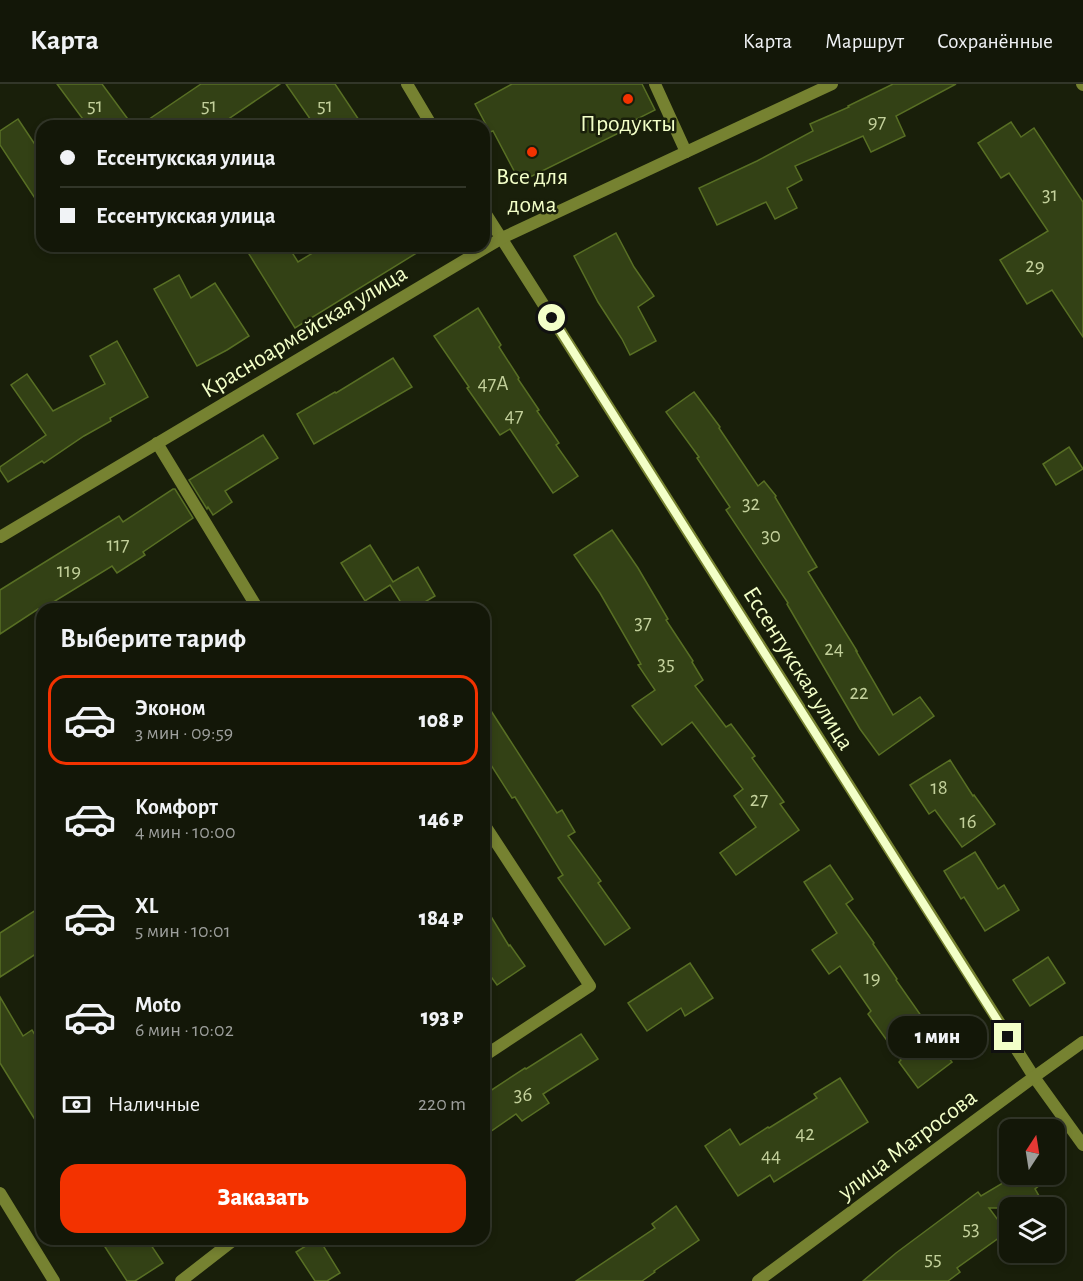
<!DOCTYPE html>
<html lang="ru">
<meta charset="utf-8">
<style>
body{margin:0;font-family:"Alegreya Sans",sans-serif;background:#202416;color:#f1f3f6;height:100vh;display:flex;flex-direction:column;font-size:22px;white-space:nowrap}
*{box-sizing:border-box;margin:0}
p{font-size:20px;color:#9d9f9c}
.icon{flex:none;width:33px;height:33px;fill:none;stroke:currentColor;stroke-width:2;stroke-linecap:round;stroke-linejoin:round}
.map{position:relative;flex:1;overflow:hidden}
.panel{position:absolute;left:36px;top:519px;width:454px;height:642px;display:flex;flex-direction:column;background:#131708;border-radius:18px;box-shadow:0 3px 9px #0003,0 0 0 2px #323629}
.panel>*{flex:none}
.top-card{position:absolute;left:36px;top:36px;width:454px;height:132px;border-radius:18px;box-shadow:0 3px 9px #0003,0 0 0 2px #323629;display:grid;align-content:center;height:132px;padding:0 24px;background:#131708}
.needle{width:39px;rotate:12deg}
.buttons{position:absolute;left:999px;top:1035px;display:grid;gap:12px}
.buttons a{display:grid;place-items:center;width:66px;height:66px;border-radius:12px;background:#131708;box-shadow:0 3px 9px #0003,0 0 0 2px #323629;font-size:30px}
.end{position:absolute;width:27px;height:27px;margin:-14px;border:8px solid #f3ffc8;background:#111;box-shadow:0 0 0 3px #111}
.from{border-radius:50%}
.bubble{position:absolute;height:42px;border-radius:18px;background:#131708;box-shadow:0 3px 9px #0003,0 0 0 2px #323629;font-size:20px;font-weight:800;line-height:42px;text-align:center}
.top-card b{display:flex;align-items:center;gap:21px;height:57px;font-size:22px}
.top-card b+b{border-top:2px solid #323629}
.top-card i{width:15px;height:15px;background:#f1f3f6}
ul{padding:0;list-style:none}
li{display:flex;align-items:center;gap:18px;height:90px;margin:0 12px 9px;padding:0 12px;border:3px solid transparent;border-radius:18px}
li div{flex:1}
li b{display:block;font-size:22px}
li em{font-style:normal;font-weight:800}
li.current{border-color:#f33200}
li>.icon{width:54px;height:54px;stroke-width:1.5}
h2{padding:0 24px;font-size:27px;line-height:72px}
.pay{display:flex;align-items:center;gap:15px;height:66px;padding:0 24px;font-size:22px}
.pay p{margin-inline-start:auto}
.primary-button{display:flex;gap:12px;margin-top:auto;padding:12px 24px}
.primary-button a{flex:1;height:69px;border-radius:18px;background:#f33200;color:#fff;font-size:24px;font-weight:800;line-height:69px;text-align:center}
header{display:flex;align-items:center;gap:36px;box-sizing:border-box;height:84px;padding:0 30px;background:#131708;border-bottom:2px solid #323629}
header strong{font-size:28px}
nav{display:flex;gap:33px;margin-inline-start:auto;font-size:21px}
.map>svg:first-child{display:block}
.building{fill:#334115;stroke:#586f24;stroke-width:1.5}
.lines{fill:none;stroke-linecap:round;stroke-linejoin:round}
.service{stroke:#768231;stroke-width:12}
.minor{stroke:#768231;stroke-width:12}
.tertiary{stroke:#768231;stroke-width:12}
.route{stroke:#f3ffc8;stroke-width:8}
.poi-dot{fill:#f33200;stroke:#191f0a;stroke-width:2}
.labels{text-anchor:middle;stroke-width:5;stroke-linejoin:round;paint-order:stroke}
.number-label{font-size:21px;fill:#c3d09b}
.poi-label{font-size:24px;fill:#f3ffc8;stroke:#191f0a}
.street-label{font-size:24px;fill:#f3ffc8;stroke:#191f0a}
</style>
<header>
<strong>Карта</strong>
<nav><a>Карта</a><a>Маршрут</a><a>Сохранённые</a></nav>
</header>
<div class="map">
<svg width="1083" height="1197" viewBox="0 0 1083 1197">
<rect width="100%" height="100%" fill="#191f0a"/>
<g class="building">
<polygon points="57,0 102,0 133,42 88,42"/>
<polygon points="201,0 280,0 218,42 139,42"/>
<polygon points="286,0 335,0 363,42 315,42"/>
<polygon points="512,0 642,0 655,26 631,38 633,42 520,98 493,47 490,48 475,20"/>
<polygon points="893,0 956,0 896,32 905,52 871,68 863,52 795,82 802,96 787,104 797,124 775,135 766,118 717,141 699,104 757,77 813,47 810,40 849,23 848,22"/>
<polygon points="18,35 42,71 42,125 0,61 0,47"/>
<polygon points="1011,38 1021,53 1034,44 1083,118 1083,253 1052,206 1027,220 1000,176 1048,147 1009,89 1001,94 978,59"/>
<polygon points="616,149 634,183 654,212 638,223 656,257 630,271 622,255 598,218 574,172"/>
<polygon points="244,162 288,162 298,178 324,162 428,162 295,244"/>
<polygon points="179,191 191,214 215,199 249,252 227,266 197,282 154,205"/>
<polygon points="478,224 501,261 499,263 519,294 518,295 539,326 537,327 559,359 556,361 578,392 553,409 510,345 500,351 467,304 469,303 434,252"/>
<polygon points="117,257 148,313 110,334 111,337 84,352 44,379 42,377 8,398 0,386 0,383 46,351 11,301 27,290 53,327 105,300 90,272"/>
<polygon points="393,274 412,303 314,360 297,330 335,308 336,309"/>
<polygon points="694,308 720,343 719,344 758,402 764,397 776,412 775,413 817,483 808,488 857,567 856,567 893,631 920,613 934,632 879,671 860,645 787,520 788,519 726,426 730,423 697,374 699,373 666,328"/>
<polygon points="263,351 278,374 225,407 232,418 213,431 208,423 207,425 189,396"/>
<polygon points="1069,363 1083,385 1056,401 1043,380"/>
<polygon points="173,405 175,405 193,434 143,468 145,471 117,489 112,482 42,525 38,525 0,550 0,506 119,432 123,438"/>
<polygon points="612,446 638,484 668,535 666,536 693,577 692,578 703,596 695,602 726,643 731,640 755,672 752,674 784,718 780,720 799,746 736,791 720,769 756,743 734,712 743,705 692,638 662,661 632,622 655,606 638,581 641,580 600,509 574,471"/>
<polygon points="370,461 393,498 418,483 435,512 413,525 405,525 390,501 365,517 341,479"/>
<polygon points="484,616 557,729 562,726 575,748 568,752 601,797 598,799 630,844 605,861 558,794 563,791 515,713 512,714 484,670"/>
<polygon points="950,676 973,712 974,711 995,740 962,763 935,726 929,730 910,701"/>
<polygon points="975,768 998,805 1004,801 1019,826 985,847 964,813 961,815 944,787"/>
<polygon points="830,781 853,815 846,820 874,859 873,860 897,895 896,896 922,933 919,935 952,978 918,1004 899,978 901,976 868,930 871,927 840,882 829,890 812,866 837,849 804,798"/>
<polygon points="484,821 509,862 510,861 525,882 497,901 484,883"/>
<polygon points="42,822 42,866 0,893 0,849"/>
<polygon points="1048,873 1065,899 1030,922 1013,896"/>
<polygon points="690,879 713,914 685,932 681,924 647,947 628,919"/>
<polygon points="0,913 23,952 32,946 42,962 42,1047 0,979"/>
<polygon points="581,950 598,975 543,1010 549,1019 522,1037 516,1030 484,1052 484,1011 525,984 526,985"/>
<polygon points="840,994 868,1038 774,1098 770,1091 738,1112 705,1062 730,1045 740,1061 768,1043 769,1044 817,1014 814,1010"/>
<polygon points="1018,1090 1054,1090 1035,1105 1046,1124 989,1124 1007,1148 957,1184 960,1188 948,1197 863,1197 896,1169 978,1108 981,1112"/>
<polygon points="676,1122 699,1156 654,1187 655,1188 642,1197 576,1197 655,1144 652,1140"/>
<polygon points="118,1155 147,1155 163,1179 135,1197 127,1197 105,1163"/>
<polygon points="317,1155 319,1155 340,1189 327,1197 315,1197 296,1168"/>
</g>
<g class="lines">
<g class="service">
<polyline points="157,359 258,525"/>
<polyline points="484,740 590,902 484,972"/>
<polyline points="181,1197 235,1155"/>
</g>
<g class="minor">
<polyline points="407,0 432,42"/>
<polyline points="655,0 686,68"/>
<polyline points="1082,0 1083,1"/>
<polyline points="484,127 1034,993 1083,1061"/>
<polyline points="0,1109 54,1197"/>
<polyline points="758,1197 1034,993 1083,958"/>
</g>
<polyline class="tertiary" points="0,453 502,154 832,0"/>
</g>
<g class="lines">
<polyline class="route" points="552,234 1008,953"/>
</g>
<g class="poi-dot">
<circle cx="628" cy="15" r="6"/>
<circle cx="532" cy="68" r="6"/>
</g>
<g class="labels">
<g class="number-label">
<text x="95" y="28">51</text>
<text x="209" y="28">51</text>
<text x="325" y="28">51</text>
<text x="877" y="44">97</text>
<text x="1050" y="117">31</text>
<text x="1035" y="188">29</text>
<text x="493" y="306">47А</text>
<text x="514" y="338">47</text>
<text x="751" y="426">32</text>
<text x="771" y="458">30</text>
<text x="118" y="467">117</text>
<text x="69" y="493">119</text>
<text x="643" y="545">37</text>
<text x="834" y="571">24</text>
<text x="666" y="586">35</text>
<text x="859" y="615">22</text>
<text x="939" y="710">18</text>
<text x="759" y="722">27</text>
<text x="968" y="744">16</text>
<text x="872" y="900">19</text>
<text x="523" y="1017">36</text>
<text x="805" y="1056">42</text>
<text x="771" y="1078">44</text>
<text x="971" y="1151">53</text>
<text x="933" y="1181">55</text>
</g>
<g class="poi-label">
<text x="628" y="47">Продукты</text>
<text x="532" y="100">Все для<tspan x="532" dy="28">дома</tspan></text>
</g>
<g class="street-label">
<text transform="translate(304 247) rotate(-31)" y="8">Красноармейская улица</text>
<text transform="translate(799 584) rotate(58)" y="8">Ессентукская улица</text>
<text transform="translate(907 1060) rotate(-37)" y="8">улица Матросова</text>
</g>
</g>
</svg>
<div class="buttons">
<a><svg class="needle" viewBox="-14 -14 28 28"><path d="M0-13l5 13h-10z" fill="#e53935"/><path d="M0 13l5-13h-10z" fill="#9d9f9c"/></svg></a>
<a><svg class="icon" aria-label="layers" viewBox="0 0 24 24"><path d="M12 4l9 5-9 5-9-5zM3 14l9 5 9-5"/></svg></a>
</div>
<i class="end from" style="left:552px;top:234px"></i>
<i class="end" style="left:1008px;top:953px"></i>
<div class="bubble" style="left:888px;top:932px;width:99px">1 мин</div>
<div class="top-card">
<b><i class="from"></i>Ессентукская улица</b>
<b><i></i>Ессентукская улица</b>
</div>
<section class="panel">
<h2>Выберите тариф</h2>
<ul>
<li class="current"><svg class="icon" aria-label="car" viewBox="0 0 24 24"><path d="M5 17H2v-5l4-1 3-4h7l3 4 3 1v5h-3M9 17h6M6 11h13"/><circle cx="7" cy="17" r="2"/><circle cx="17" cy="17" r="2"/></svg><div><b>Эконом</b><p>3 мин · 09:59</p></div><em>108 ₽</em></li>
<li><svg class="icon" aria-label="car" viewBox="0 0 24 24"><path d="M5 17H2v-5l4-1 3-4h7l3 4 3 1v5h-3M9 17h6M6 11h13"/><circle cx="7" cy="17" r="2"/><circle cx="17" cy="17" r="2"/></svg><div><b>Комфорт</b><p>4 мин · 10:00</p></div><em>146 ₽</em></li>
<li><svg class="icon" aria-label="car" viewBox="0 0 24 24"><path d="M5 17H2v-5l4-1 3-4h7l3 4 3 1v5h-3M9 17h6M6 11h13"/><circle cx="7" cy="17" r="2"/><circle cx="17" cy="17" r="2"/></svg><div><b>XL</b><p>5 мин · 10:01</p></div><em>184 ₽</em></li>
<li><svg class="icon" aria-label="car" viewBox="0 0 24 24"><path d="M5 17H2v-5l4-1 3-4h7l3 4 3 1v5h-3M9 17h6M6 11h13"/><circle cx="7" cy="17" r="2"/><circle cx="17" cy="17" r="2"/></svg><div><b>Moto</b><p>6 мин · 10:02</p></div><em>193 ₽</em></li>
</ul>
<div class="pay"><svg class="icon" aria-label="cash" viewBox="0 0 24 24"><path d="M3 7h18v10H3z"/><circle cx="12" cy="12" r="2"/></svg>Наличные<p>220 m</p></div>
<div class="primary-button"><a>Заказать</a></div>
</section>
</div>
